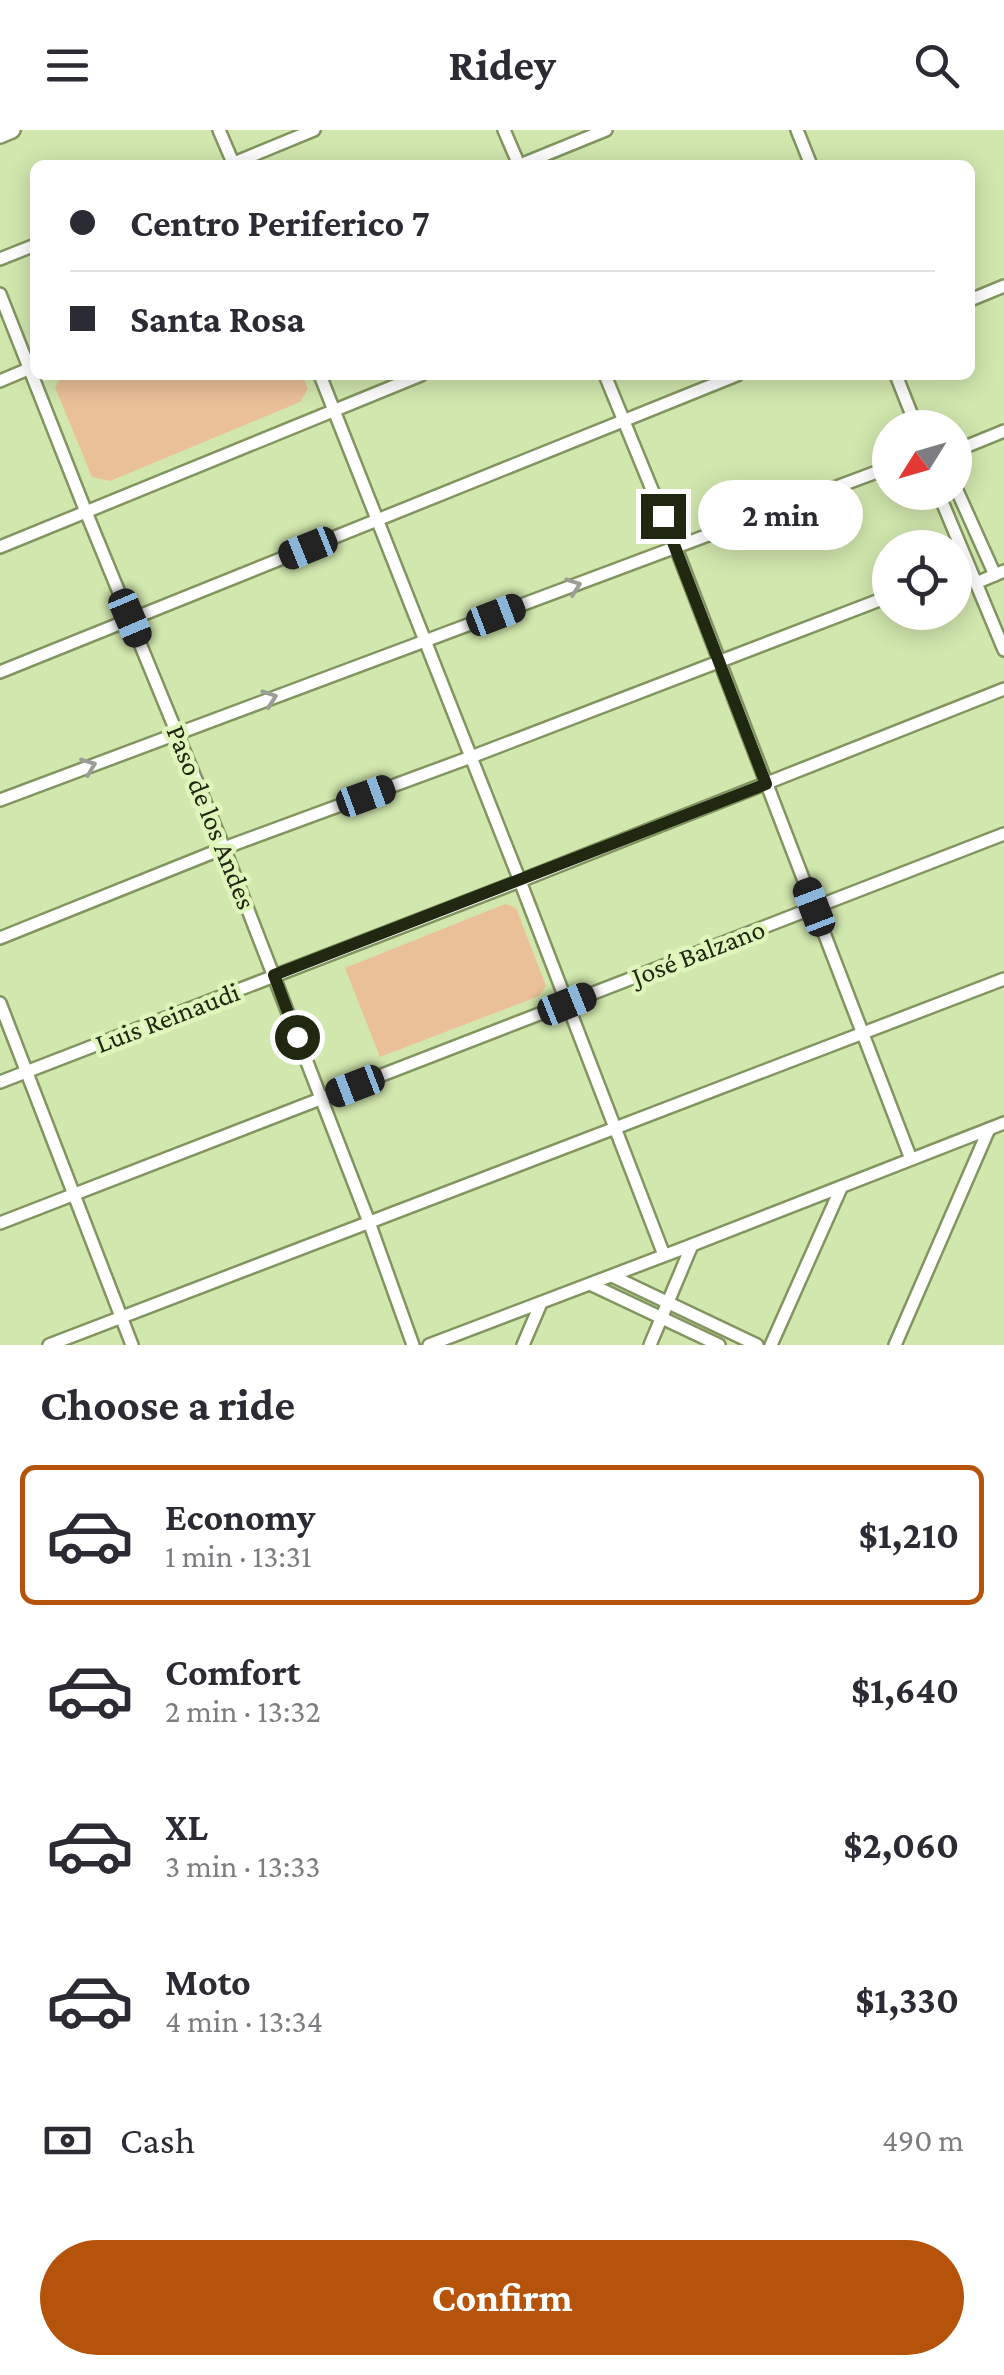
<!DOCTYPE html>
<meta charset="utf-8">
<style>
body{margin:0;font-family:"Crimson Pro",serif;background:#f7f7f7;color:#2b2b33;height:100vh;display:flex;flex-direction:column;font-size:38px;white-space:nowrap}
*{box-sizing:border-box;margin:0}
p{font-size:32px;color:#7c7c81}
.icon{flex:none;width:55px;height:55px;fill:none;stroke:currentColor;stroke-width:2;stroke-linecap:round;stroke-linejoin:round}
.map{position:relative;height:1215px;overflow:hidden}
.drawer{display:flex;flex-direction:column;background:#fff;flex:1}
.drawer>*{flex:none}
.top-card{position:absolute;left:30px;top:30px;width:945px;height:220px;border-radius:15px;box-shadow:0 5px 25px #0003;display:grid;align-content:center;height:220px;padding:0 40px;background:#fff}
.needle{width:65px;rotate:233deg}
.buttons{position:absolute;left:872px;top:280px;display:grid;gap:20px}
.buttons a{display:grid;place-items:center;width:100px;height:100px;border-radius:50%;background:#fff;box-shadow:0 5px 25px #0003;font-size:50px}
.end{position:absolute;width:45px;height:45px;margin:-22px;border:12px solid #212812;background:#fff;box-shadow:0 0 0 5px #fff}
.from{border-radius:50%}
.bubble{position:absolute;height:70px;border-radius:35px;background:#fff;box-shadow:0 5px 25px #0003;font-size:32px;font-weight:700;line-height:70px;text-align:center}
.car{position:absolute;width:30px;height:60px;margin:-30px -15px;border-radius:12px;box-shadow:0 0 8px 2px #0007;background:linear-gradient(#222 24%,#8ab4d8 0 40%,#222 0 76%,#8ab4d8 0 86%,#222 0)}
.top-card b{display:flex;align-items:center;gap:35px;height:95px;font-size:38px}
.top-card b+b{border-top:2px solid #e1e1e2}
.top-card i{width:25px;height:25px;background:#2b2b33}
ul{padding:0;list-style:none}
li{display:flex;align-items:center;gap:30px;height:140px;margin:0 20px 15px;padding:0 20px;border:5px solid transparent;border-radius:15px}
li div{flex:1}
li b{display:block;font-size:38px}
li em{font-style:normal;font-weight:700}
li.current{border-color:#b45309}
li>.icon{width:90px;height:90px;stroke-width:1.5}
h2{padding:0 40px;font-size:45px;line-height:120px}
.pay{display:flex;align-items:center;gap:25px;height:110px;padding:0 40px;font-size:38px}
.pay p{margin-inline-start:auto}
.button{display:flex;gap:20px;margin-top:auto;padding:20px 40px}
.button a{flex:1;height:115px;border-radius:60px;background:#b45309;color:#fff;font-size:40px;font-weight:700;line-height:115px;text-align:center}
header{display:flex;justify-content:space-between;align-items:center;height:130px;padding:0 40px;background:#fff;font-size:45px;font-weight:700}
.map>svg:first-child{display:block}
.green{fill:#eac098}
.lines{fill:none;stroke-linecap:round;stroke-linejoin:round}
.street-casing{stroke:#829560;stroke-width:16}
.secondary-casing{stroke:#829560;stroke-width:20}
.street{stroke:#fff;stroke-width:11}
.secondary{stroke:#fff;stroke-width:15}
.oneway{stroke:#9b9e94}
.route{stroke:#212812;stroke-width:12}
.labels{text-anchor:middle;stroke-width:9;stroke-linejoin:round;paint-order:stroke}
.street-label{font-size:28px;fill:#212812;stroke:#dff5bb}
</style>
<header><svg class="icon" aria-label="menu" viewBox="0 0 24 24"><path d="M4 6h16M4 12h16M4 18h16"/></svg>Ridey<svg class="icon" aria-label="search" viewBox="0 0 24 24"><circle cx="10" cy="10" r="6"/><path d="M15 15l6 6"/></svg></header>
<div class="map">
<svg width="1004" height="1215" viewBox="0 0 1004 1215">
<rect width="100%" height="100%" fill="#d2e7ae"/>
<g class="green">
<polygon points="62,245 302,245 308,259 300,272 110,351 92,347 55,257"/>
<polygon points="505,774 516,778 546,856 539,866 380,927 345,838"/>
</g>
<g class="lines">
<defs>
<g id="street">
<polyline points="219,0 234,35"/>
<polyline points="504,0 519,35"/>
<polyline points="797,0 811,35"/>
<polyline points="229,35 314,0"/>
<polyline points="520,35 606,0"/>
<polyline points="0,129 35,115"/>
<polyline points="0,164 86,382 224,718 369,1092 413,1215"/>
<polyline points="970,170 1004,156"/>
<polyline points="320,245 520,751 664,1125"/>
<polyline points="605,245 676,418 911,1029"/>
<polyline points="896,245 917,298"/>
<polyline points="0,251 33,237"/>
<polyline points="955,321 1004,301"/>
<polyline points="955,356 995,445"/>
<polyline points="938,362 1004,520"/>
<polyline points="0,417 421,245"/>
<polyline points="976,453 1004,441"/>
<polyline points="0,542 737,245"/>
<polyline points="0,670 890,337"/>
<polyline points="0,808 224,718 471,627 890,466"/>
<polyline points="0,873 132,1215"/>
<polyline points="0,952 520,751 1004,559"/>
<polyline points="0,1093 1004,704"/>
<polyline points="612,1146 757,1215"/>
<polyline points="590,1154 719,1215"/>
<polyline points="49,1215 1004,849"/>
<polyline points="429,1215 692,1115 1004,993"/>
<polyline points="523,1215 541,1173"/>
<polyline points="650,1215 692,1115"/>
<polyline points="771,1215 841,1058"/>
<polyline points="895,1215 989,999"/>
</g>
<polyline id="secondary" points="0,5 12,0"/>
</defs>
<use href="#street" class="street-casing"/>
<use href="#secondary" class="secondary-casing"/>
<use href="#street" class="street"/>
<use href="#secondary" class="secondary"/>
</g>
<defs><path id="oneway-chevron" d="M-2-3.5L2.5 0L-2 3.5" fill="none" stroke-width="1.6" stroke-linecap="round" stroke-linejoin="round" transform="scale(2.5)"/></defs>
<g class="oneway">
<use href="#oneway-chevron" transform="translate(574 456) rotate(-20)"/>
<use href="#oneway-chevron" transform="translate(270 568) rotate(-20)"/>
<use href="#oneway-chevron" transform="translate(89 636) rotate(-21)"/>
</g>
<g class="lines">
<polyline class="route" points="297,907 274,845 766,654 663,386"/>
</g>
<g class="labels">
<g class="street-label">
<text transform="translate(212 687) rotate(68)" y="10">Paso de los Andes</text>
<text transform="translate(698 822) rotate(-21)" y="10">José Balzano</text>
<text transform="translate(167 887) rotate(-21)" y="10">Luis Reinaudi</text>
</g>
</g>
</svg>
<div class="buttons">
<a><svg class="needle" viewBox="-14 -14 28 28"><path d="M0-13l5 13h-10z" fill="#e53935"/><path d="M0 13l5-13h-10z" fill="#7c7c81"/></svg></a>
<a><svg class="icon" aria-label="locate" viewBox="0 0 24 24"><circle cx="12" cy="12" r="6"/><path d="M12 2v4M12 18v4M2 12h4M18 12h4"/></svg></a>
</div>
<i class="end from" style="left:297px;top:907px"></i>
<i class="end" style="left:663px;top:386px"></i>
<div class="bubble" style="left:698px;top:350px;width:165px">2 min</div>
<i class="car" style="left:308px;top:418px;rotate:248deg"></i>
<i class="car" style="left:496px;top:485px;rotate:69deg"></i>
<i class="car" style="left:130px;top:488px;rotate:157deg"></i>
<i class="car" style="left:366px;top:666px;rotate:70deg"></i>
<i class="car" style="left:814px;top:777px;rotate:339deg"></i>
<i class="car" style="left:567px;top:874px;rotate:68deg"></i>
<i class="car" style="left:355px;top:956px;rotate:249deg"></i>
<div class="top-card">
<b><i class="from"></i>Centro Periferico 7</b>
<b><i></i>Santa Rosa</b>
</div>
</div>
<section class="drawer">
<h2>Choose a ride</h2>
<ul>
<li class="current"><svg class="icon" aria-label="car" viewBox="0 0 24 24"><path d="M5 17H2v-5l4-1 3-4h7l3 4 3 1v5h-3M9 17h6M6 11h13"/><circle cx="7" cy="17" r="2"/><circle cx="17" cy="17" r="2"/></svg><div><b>Economy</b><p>1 min · 13:31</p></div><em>$1,210</em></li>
<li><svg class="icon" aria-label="car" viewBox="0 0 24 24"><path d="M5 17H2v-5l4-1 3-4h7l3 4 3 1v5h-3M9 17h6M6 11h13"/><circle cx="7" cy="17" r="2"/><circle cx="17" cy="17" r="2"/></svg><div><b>Comfort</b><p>2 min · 13:32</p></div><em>$1,640</em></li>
<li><svg class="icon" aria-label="car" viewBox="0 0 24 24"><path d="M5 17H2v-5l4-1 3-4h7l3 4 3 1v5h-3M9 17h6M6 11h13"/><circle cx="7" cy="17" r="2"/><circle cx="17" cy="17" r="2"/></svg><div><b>XL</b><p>3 min · 13:33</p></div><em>$2,060</em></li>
<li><svg class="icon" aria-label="car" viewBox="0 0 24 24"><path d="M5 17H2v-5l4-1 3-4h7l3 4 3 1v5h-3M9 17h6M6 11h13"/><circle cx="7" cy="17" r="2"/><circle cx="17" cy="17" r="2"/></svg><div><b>Moto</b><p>4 min · 13:34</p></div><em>$1,330</em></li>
</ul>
<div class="pay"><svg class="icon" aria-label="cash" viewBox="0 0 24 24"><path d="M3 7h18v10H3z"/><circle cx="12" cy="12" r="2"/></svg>Cash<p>490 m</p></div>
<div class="button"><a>Confirm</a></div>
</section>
